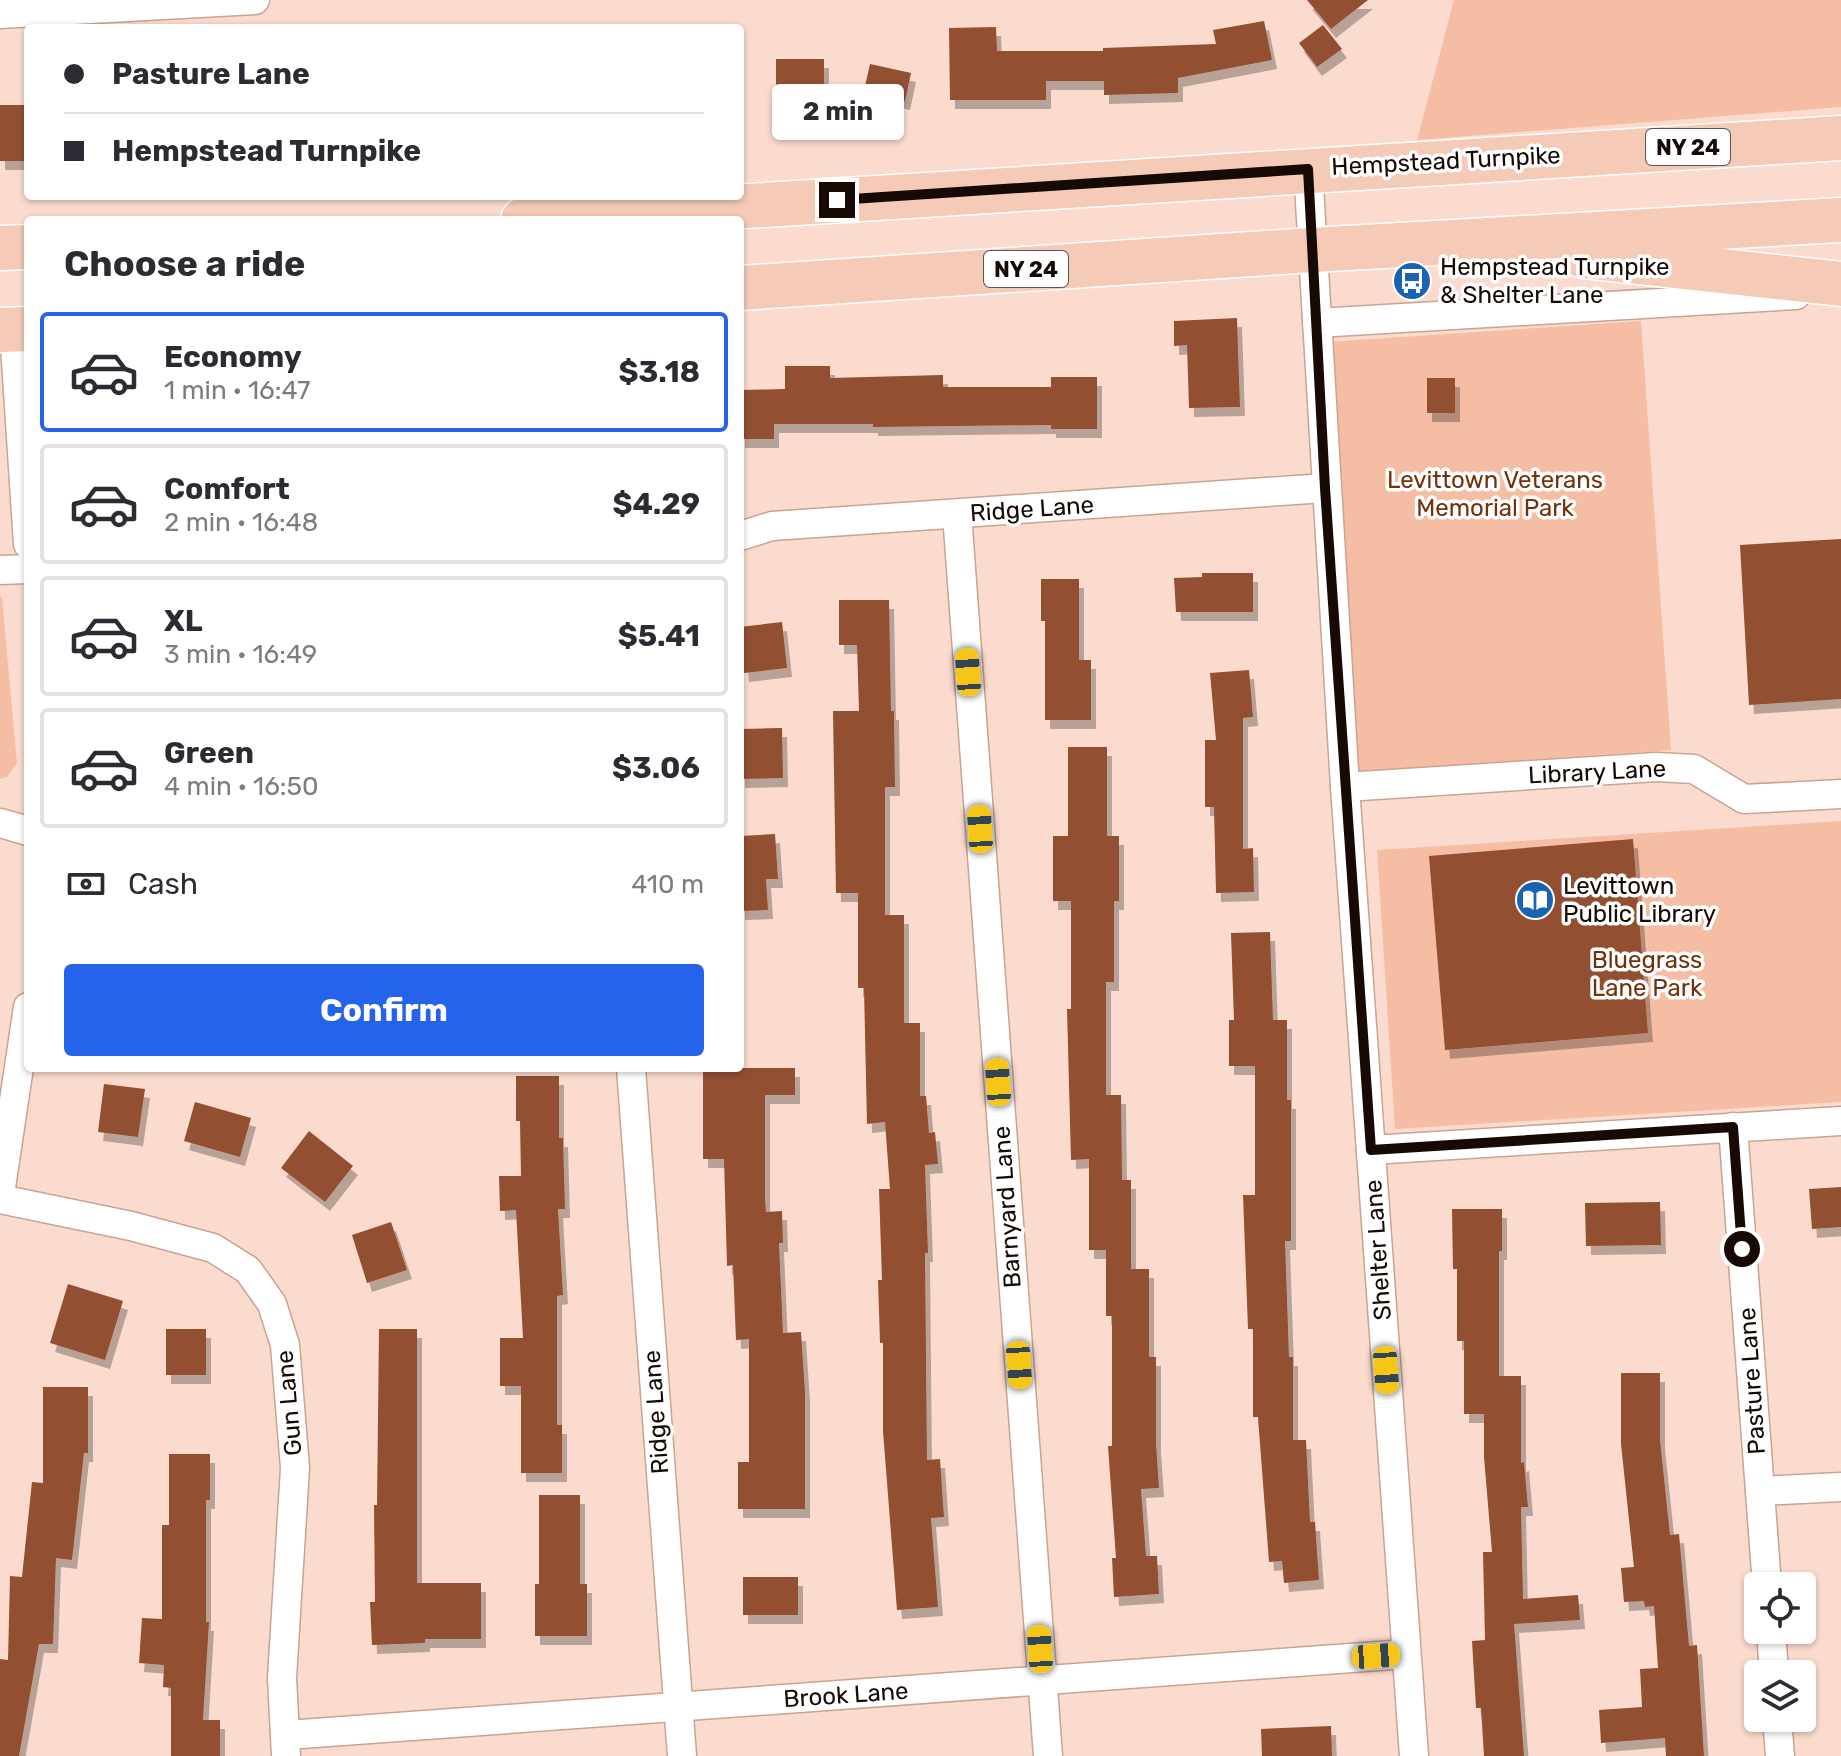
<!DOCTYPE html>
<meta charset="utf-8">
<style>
body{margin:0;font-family:Rubik,sans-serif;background:#f2f2f3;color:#2b2b33;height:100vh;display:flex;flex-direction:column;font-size:30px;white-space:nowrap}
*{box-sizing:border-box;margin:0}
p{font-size:26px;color:#7c7c81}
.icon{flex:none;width:44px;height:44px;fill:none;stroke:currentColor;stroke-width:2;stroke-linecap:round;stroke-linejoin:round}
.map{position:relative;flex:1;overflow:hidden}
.sheet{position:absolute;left:24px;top:216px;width:720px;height:856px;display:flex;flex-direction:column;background:#fff;border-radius:8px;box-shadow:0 2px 6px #0004}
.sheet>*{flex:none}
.hud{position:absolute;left:24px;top:24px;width:720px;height:176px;border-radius:8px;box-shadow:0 2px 6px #0004;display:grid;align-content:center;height:176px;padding:0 40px;background:#fff}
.tools{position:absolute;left:1744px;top:1572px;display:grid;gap:16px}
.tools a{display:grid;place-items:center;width:72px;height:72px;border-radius:8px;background:#fff;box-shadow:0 2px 6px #0004;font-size:40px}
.end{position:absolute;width:36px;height:36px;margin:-18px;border:10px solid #170a05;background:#fff;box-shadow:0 0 0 4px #fff}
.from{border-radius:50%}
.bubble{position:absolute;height:56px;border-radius:8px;background:#fff;box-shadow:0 2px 6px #0004;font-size:26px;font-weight:700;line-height:56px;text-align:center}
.car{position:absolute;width:24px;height:48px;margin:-24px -12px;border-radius:10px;box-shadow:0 0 6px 2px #0007;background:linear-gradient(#f5c518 24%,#345 0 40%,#f5c518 0 76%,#345 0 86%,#f5c518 0)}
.hud b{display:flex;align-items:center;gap:28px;height:76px;font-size:30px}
.hud b+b{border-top:2px solid #e1e1e2}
.hud i{width:20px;height:20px;background:#2b2b33}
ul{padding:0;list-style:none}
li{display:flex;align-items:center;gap:24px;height:120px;margin:0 16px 12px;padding:0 24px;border:4px solid #e1e1e2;border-radius:8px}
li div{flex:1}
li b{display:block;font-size:30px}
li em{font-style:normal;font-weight:700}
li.on{border-color:#2563eb}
li>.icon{width:72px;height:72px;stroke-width:1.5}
h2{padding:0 40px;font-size:36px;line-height:96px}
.pay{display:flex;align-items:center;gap:20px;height:88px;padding:0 40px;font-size:30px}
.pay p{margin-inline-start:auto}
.action{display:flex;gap:16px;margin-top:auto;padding:16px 40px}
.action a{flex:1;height:92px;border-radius:8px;background:#2563eb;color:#fff;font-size:32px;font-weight:700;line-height:92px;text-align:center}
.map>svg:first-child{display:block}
.green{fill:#f6bda5}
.building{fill:#924f30;filter:url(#shadow)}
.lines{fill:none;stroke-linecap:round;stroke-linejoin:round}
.minor-casing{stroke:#c9a393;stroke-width:31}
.primary-casing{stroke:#fff;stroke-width:47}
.minor{stroke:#fff;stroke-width:28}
.primary{stroke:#f5cab7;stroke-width:44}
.route{stroke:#170a05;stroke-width:10}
.labels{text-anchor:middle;stroke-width:7;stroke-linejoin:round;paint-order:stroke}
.shield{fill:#fff;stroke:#5d5450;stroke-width:2}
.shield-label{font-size:22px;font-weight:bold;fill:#170a05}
.street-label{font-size:24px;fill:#170a05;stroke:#fff}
.poi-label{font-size:24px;fill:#170a05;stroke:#fff;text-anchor:start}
.park-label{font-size:24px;fill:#73300c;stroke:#fff}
</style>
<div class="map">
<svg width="1841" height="1756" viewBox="0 0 1841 1756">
<defs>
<filter id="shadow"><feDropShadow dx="5" dy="9" stdDeviation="0" flood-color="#0004"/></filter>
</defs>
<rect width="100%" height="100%" fill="#fbdbce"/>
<g class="green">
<polygon points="1454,0 1841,0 1841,107 1417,140"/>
<polygon points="1641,321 1671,750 1357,772 1326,342"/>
<polygon points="0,596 2,598 17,763 7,777 0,779"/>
<polygon points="1841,821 1841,1102 1395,1129 1377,850"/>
</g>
<g class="building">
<polygon points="1307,0 1368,0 1331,29"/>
<polygon points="1264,21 1272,60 1178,78 1178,93 1104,95 1104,81 1046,81 1046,100 950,100 949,28 996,27 997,51 1103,51 1103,48 1216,44 1213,30"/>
<polygon points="1323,25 1342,49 1317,67 1299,43"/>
<rect x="776" y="59" width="48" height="43"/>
<polygon points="870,64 911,73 905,101 864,91"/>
<rect x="0" y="105" width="28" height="56"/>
<polygon points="1237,318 1240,407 1189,408 1187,345 1174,346 1174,321"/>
<polygon points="785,366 830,366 830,378 943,375 943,387 1051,387 1051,377 1097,377 1097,429 1051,429 1051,425 873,427 873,424 774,424 774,439 740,439 740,390 785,389"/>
<rect x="1427" y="378" width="28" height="35"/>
<polygon points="1841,539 1841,699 1749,705 1740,545"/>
<polygon points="1202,573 1253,573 1253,612 1176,612 1174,578 1202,577"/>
<polygon points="1041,579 1079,579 1079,660 1091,660 1091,720 1045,720 1045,621 1041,621"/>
<polygon points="839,600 889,600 891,711 894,711 895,787 885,787 885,915 904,915 904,1023 920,1023 920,1096 926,1096 929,1133 935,1132 938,1164 925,1165 928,1253 925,1253 927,1460 940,1459 944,1517 931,1518 938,1607 897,1610 883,1431 883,1343 880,1343 878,1280 882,1280 879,1189 890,1189 885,1122 867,1124 864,988 858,988 858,893 836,893 833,711 859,711 857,645 839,645"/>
<polygon points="782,622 787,668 744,673 740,627"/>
<polygon points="1249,670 1253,717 1243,718 1243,849 1253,848 1254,892 1216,893 1214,807 1205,807 1205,740 1216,740 1210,673"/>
<polygon points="782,728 783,778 740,779 740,729"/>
<polygon points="1068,747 1107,747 1107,836 1119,836 1119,901 1114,901 1114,982 1106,982 1106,1095 1121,1095 1122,1180 1131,1180 1131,1269 1149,1269 1149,1357 1156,1357 1156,1443 1159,1488 1141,1489 1146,1556 1157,1556 1159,1594 1114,1597 1112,1558 1116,1558 1108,1446 1112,1446 1112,1316 1106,1316 1106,1250 1089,1250 1089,1159 1071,1160 1067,1009 1071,1009 1071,901 1053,901 1053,836 1068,836"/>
<polygon points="775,834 778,879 766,879 768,910 740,911 740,836"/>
<polygon points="1633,839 1648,1033 1445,1050 1429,856"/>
<polygon points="1270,932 1273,1020 1287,1020 1287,1100 1291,1100 1291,1241 1285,1241 1289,1357 1293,1357 1293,1440 1306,1440 1310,1522 1315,1522 1319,1580 1284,1583 1282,1561 1269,1562 1258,1417 1253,1417 1253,1329 1248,1329 1243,1195 1255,1195 1255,1066 1229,1066 1229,1020 1234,1020 1231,933"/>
<polygon points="703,1068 795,1068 795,1095 765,1095 765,1199 766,1212 782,1211 783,1243 779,1243 783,1333 801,1332 805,1392 805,1509 738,1509 738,1462 749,1462 749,1339 736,1340 733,1265 727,1266 724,1159 703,1159"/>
<polygon points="516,1076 559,1076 559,1138 563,1138 565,1209 558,1209 563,1295 557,1296 557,1425 562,1425 562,1473 521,1473 521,1386 500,1386 500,1338 523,1338 516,1210 500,1211 499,1176 521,1176 520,1121 516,1121"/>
<polygon points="104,1084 145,1089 138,1137 98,1132"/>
<polygon points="195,1102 251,1118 240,1157 184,1141"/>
<polygon points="309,1131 353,1166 325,1202 281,1168"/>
<polygon points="1841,1187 1841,1227 1812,1229 1809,1189"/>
<polygon points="1660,1202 1661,1245 1586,1246 1585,1203"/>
<polygon points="1452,1209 1502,1209 1502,1251 1499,1251 1499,1376 1521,1376 1521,1463 1524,1462 1528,1507 1521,1507 1523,1599 1578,1595 1580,1620 1514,1624 1524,1756 1484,1756 1481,1708 1476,1708 1472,1641 1485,1640 1483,1552 1492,1552 1484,1457 1484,1414 1464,1414 1464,1341 1457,1341 1457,1269 1453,1269"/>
<polygon points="391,1222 407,1270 367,1283 352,1235"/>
<polygon points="68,1284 123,1301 105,1360 50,1343"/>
<rect x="166" y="1329" width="40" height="46"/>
<polygon points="379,1329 417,1329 417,1583 481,1583 481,1639 425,1639 425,1643 372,1645 370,1602 375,1602 374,1505 377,1505"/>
<polygon points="1621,1373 1660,1373 1660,1440 1670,1535 1679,1534 1689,1646 1697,1645 1704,1756 1666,1756 1665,1738 1601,1743 1599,1710 1642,1707 1640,1669 1658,1668 1654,1606 1645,1607 1644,1601 1624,1602 1621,1568 1634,1567 1621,1444"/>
<polygon points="43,1387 88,1387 88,1453 84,1453 72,1560 56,1558 53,1644 39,1644 19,1756 0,1756 0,1659 8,1660 10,1576 22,1577 32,1482 43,1483"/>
<polygon points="169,1454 210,1454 210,1500 206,1500 206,1622 209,1622 203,1720 220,1720 220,1756 171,1756 171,1688 163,1687 164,1665 139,1663 142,1618 162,1619 162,1525 169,1525"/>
<polygon points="539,1495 580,1495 580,1584 587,1584 587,1636 535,1636 535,1584 539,1584"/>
<rect x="743" y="1577" width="55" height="38"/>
<polygon points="1331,1726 1332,1756 1262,1756 1261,1729"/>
</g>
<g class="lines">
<defs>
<g id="minor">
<polyline points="0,14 255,0"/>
<polyline points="1308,169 1345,787 1414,1756"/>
<polyline points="1317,323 1796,295"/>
<polyline points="14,330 28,544"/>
<polyline points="957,514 1048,1756"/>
<polyline points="740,536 772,526 1325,488"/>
<polyline points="0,570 28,569"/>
<polyline points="1345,787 1656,767 1694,769 1744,799 1841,794"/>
<polyline points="0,823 28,831"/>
<polyline points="631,1068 682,1756"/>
<polyline points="1733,1127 1767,1586"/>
<polyline points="1371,1150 1841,1121"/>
<polyline points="0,1194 28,1007"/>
<polyline points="0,1199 131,1226 213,1248 248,1270 272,1304 285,1345 295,1468 282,1678 286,1756"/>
<polyline points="1760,1491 1841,1487"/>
<polyline points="1771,1630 1774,1674"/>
<polyline points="1777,1718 1780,1756"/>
<polyline points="287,1735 1406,1654"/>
</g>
<g id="primary">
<polyline points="523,220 1841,138"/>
<polyline points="0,248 28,247"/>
<polyline points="1583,256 1841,284"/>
<polyline points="740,288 1312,250 1841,220"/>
<polyline points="0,330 28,329"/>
</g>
</defs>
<use href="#minor" class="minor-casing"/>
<use href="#primary" class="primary-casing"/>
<use href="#minor" class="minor"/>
<use href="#primary" class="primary"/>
</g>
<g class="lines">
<polyline class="route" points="837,200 1308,169 1325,488 1371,1150 1733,1127 1742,1249"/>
</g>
<defs>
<symbol id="bus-disc" viewBox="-11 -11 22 22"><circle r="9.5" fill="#1a63b2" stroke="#fff"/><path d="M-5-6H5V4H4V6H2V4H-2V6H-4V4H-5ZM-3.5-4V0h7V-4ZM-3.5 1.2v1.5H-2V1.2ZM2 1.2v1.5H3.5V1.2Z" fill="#fff"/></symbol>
<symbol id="library-disc" viewBox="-11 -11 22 22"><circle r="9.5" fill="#1a63b2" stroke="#fff"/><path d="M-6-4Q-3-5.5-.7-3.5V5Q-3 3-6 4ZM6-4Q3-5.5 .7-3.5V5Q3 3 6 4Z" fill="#fff"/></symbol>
</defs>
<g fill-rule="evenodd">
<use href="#bus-disc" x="1390" y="259" width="44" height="44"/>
<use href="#library-disc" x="1513" y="878" width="44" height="44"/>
</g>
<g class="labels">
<g class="shield">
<rect x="1646" y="129" width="84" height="36" rx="6"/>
<rect x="984" y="251" width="84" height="36" rx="6"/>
</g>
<g class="shield-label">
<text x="1688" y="155">NY 24</text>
<text x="1026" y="277">NY 24</text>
</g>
<g class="street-label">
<text transform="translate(1446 161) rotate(-3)" y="8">Hempstead Turnpike</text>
<text transform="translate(1032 509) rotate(-4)" y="8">Ridge Lane</text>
<text transform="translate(1597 772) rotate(-3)" y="8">Library Lane</text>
<text transform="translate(1007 1207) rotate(-94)" y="8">Barnyard Lane</text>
<text transform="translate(1378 1250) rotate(-94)" y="8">Shelter Lane</text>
<text transform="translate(1752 1381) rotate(-94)" y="8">Pasture Lane</text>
<text transform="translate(289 1403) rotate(-95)" y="8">Gun Lane</text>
<text transform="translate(656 1412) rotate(-94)" y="8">Ridge Lane</text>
<text transform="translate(846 1695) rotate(-4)" y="8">Brook Lane</text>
</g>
<g class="poi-label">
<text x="1440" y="275">Hempstead Turnpike<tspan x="1440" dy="28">&amp; Shelter Lane</tspan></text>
<text x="1563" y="894">Levittown<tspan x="1563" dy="28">Public Library</tspan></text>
</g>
<g class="park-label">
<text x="1495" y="488">Levittown Veterans<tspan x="1495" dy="28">Memorial Park</tspan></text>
<text x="1647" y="968">Bluegrass<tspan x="1647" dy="28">Lane Park</tspan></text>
</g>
</g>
</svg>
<div class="tools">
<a><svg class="icon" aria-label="locate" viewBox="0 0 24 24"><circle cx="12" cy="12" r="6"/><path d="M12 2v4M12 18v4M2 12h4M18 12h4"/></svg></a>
<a><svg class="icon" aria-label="layers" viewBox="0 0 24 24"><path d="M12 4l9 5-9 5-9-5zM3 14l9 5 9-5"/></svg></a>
</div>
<i class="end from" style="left:1742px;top:1249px"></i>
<i class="end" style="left:837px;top:200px"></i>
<div class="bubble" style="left:772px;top:84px;width:132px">2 min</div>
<i class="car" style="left:968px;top:672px;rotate:356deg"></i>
<i class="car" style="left:980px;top:829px;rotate:356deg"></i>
<i class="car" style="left:998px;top:1082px;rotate:356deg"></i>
<i class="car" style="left:1019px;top:1365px;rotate:176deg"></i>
<i class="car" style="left:1386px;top:1370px;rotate:176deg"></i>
<i class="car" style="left:1040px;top:1649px;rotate:356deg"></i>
<i class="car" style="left:1376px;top:1656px;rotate:86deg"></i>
<div class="hud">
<b><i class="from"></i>Pasture Lane</b>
<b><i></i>Hempstead Turnpike</b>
</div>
<section class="sheet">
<h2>Choose a ride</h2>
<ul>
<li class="on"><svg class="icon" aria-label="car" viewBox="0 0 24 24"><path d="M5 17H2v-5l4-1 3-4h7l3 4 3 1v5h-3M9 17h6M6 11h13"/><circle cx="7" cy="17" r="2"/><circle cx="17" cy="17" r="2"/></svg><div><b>Economy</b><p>1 min · 16:47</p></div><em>$3.18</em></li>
<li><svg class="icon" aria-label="car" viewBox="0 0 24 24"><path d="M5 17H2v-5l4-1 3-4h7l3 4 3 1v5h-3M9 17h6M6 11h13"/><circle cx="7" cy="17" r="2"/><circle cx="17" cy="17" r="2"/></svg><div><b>Comfort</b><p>2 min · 16:48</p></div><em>$4.29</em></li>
<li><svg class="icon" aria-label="car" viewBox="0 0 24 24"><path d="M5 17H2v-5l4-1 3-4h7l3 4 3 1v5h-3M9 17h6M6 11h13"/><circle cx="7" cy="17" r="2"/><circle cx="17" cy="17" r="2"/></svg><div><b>XL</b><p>3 min · 16:49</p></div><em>$5.41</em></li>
<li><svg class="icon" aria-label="car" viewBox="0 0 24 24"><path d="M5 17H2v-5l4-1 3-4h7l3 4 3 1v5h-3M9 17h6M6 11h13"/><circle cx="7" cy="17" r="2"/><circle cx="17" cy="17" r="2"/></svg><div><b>Green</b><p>4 min · 16:50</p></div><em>$3.06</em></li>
</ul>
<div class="pay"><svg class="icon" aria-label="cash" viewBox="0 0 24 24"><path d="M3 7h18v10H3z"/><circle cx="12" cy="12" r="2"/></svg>Cash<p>410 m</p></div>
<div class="action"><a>Confirm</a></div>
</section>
</div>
